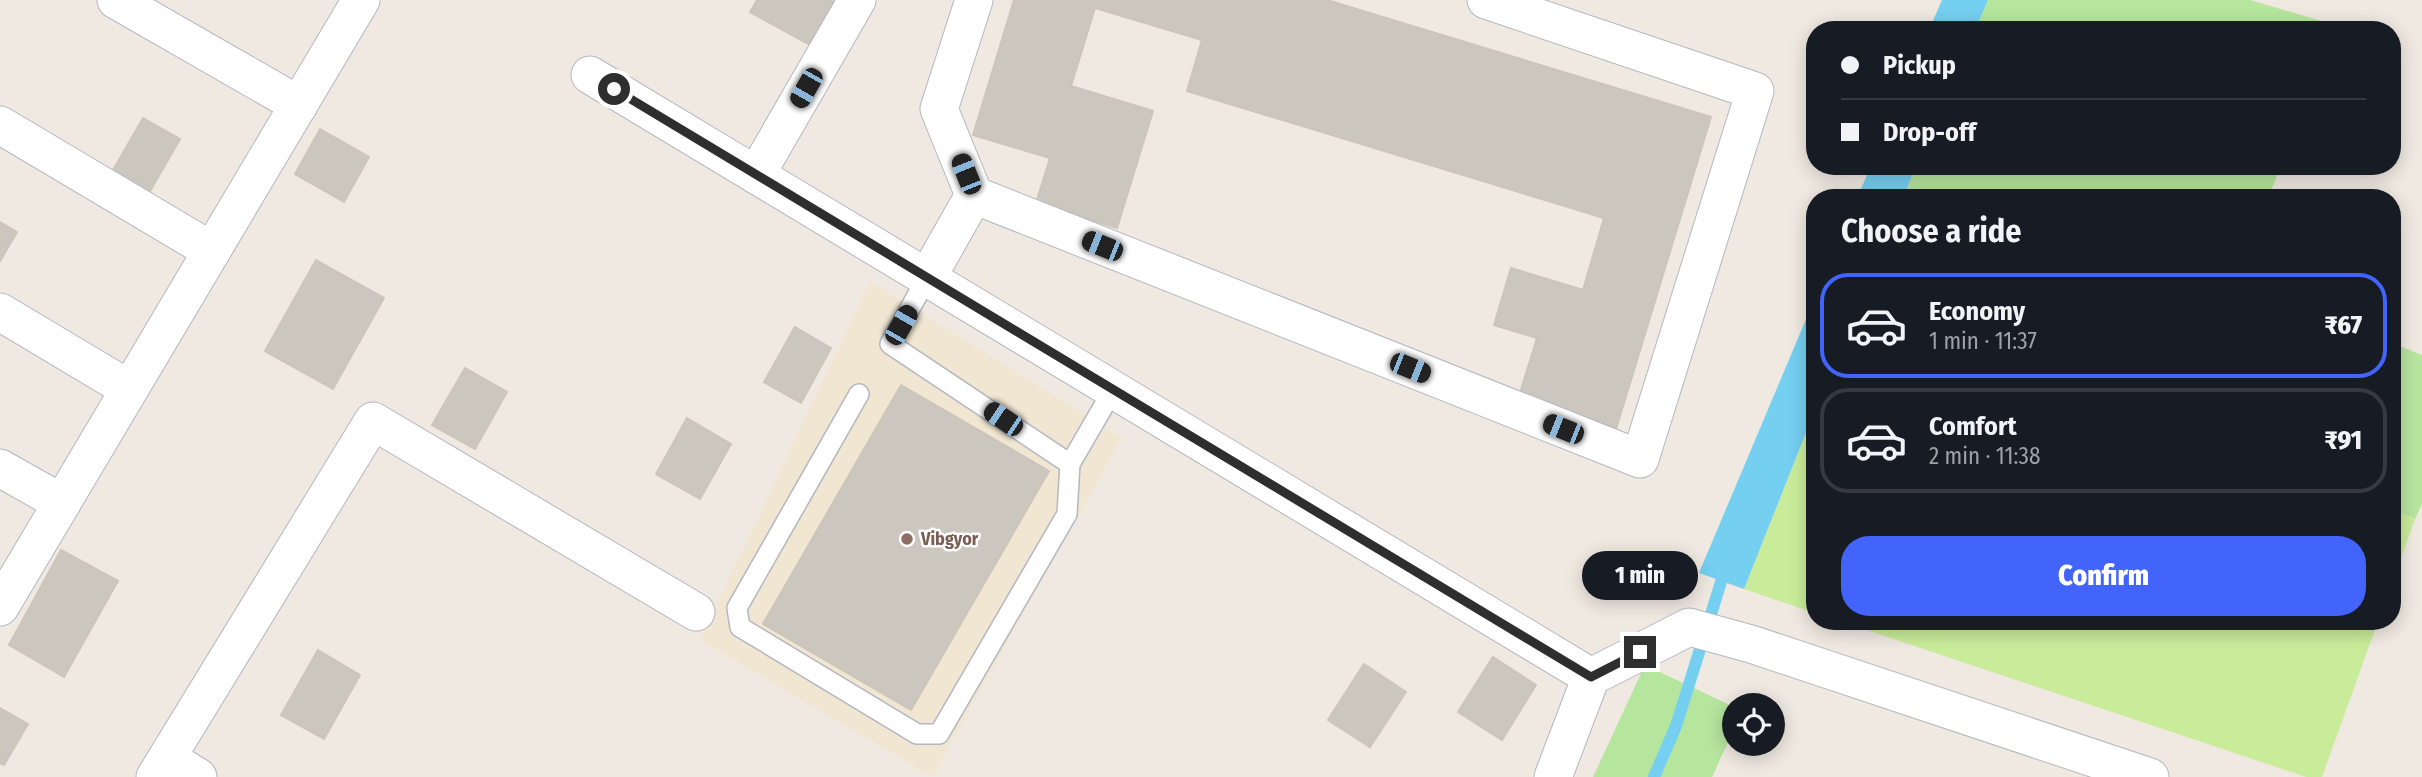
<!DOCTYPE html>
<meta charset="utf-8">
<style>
body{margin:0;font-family:"Fira Sans Condensed",sans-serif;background:#20242c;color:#f1f3f6;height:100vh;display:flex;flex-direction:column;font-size:26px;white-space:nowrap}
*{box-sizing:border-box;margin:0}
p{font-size:23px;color:#9ea1a6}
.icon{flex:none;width:38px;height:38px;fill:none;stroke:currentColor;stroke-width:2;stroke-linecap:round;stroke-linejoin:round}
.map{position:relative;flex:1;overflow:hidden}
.panel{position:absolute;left:1806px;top:189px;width:595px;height:441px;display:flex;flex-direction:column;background:#171b24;border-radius:28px;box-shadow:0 4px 18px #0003}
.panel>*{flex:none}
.banner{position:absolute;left:1806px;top:21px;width:595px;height:154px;border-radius:28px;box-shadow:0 4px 18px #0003;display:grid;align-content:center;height:154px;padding:0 35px;background:#171b24}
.controls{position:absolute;left:1722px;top:693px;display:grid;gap:14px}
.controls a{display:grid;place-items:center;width:63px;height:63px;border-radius:50%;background:#171b24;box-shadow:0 4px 18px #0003;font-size:35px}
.end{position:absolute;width:32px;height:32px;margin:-16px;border:9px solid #2e2e2e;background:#fff;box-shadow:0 0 0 4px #fff}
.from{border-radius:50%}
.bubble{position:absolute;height:49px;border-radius:24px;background:#171b24;box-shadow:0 4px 18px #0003;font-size:23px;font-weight:800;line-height:49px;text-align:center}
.car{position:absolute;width:21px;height:42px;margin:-21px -10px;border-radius:9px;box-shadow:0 0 5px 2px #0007;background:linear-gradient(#222 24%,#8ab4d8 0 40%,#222 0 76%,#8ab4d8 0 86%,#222 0)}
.banner b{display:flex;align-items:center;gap:24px;height:66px;font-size:26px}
.banner b+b{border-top:2px solid #363941}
.banner i{width:18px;height:18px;background:#f1f3f6}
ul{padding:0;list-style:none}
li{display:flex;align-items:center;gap:21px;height:105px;margin:0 14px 10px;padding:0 21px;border:4px solid #363941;border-radius:28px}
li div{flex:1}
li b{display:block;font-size:26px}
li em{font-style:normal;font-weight:800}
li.selected{border-color:#4264fb}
li>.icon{width:63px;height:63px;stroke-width:1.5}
h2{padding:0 35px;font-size:32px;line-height:84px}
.action{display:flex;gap:14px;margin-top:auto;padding:14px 35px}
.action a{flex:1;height:80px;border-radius:28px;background:#4264fb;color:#fff;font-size:28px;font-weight:800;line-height:80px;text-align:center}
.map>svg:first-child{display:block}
.education{fill:#f0e6d1}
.green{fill:#b6e59e}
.pitch{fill:#c9ec9a}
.water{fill:#75cff0}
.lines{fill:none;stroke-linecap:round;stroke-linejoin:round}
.stream{stroke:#75cff0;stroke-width:12}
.building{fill:#cbc7bf;stroke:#cbc5ba;stroke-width:2}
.service-casing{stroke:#b4b7c1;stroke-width:22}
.minor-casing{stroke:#b4b7c1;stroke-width:39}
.service{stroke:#fff;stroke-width:19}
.minor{stroke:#fff;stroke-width:37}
.route{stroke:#2e2e2e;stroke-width:9}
.education-dot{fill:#8d6e63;stroke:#fff;stroke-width:2.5}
.labels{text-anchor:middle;stroke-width:5;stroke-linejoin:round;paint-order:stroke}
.education-label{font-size:18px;font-weight:bold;fill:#785e54;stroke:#fff;text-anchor:start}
</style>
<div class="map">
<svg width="2422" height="777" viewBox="0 0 2422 777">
<rect width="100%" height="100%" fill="#efe9e1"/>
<polygon class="education" points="870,281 1122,438 932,777 700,640"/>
<g class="green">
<polygon points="1988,0 2250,0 2342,27 2340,30 1975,30"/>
<polygon points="1916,166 2281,166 2268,198 1903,198"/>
<polygon points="2392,343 2422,355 2422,504 2415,519 2392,510"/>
<polygon points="1645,665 1734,707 1734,729 1712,777 1593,777"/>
</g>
<g class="pitch">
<polygon points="1815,410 1815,613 1744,589"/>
<polygon points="2392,510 2415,519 2392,583"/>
<polygon points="1840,621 2378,621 2322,777 2306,777"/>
</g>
<g class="water">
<polygon points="1942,0 1988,0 1975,30 1929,30"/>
<polygon points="1871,166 1916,166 1903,198 1857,198"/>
<polygon points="1815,298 1815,410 1744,589 1699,573"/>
</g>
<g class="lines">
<polyline class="stream" points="1654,777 1676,726 1726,566"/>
</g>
<g class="building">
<polygon points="757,0 830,0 834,2 810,45 750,12"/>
<polygon points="1014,0 1327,0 1711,117 1613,439 1515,409 1537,338 1494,325 1511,268 1583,290 1604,218 1187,91 1202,40 1095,8 1071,86 1153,111 1117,228 1036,203 1050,158 973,135"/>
<polygon points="143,118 180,139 149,193 112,172"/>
<polygon points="320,129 369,157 344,202 295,174"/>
<polygon points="0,222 17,232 0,261"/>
<polygon points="316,260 384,298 333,389 265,351"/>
<polygon points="795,327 831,348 801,403 764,382"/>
<polygon points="465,368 507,392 475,449 432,425"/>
<polygon points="901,385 1049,471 911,710 763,624"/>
<polygon points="687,418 731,444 700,499 656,474"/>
<polygon points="61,550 118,581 64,677 9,645"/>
<polygon points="318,650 360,675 324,739 281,715"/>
<polygon points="1493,657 1536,685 1502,740 1458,712"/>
<polygon points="1364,664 1406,692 1370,747 1328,720"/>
<polygon points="0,708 28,724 4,765 0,763"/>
</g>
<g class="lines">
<defs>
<g id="service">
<polyline points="927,278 890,344 1070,464"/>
<polyline points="859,394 737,608 740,627 917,734 939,734 1067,514 1070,464 1113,390"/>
</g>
<g id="minor">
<polyline points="116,0 299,105"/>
<polyline points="974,0 939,109 974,195 1640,459 1755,91 1486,0"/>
<polyline points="590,75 1591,677"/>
<polyline points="0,125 212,251"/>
<polyline points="756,175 857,0"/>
<polyline points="927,278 974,195"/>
<polyline points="0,312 129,389"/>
<polyline points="0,468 62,503"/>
<polyline points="0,607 361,0"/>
<polyline points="167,758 198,777"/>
<polyline points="155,777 373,421 696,612"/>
<polyline points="1553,777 1591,677 1689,627 1751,644 2150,777"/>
</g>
</defs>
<use href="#service" class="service-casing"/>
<use href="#minor" class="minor-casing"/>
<use href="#service" class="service"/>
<use href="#minor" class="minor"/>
</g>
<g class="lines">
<polyline class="route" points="614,89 1591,677 1640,652"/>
</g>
<circle class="education-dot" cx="907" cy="539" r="7"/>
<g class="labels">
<g class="education-label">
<text x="921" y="545">Vibgyor</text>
</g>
</g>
</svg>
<div class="controls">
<a><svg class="icon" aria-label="locate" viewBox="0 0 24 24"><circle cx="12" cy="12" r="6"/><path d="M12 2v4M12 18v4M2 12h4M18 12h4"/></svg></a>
</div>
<i class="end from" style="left:614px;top:89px"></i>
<i class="end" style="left:1640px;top:652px"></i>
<div class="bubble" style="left:1582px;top:551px;width:116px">1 min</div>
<i class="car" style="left:806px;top:88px;rotate:210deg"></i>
<i class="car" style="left:966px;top:174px;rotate:338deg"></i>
<i class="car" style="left:1102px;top:246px;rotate:292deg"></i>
<i class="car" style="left:901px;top:325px;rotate:30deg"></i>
<i class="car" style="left:1410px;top:368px;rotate:112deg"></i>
<i class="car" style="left:1003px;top:419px;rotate:304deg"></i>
<i class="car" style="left:1563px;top:429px;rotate:292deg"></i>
<div class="banner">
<b><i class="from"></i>Pickup</b>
<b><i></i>Drop-off</b>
</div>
<section class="panel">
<h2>Choose a ride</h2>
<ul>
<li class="selected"><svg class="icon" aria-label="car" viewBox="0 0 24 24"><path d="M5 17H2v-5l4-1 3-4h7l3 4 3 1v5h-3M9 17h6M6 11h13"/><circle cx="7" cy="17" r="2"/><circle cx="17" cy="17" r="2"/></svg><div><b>Economy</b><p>1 min · 11:37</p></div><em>₹67</em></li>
<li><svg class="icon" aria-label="car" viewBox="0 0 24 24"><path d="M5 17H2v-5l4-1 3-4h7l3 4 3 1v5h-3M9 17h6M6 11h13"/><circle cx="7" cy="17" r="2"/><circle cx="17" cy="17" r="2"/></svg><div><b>Comfort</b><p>2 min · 11:38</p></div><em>₹91</em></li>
</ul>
<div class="action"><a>Confirm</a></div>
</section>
</div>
